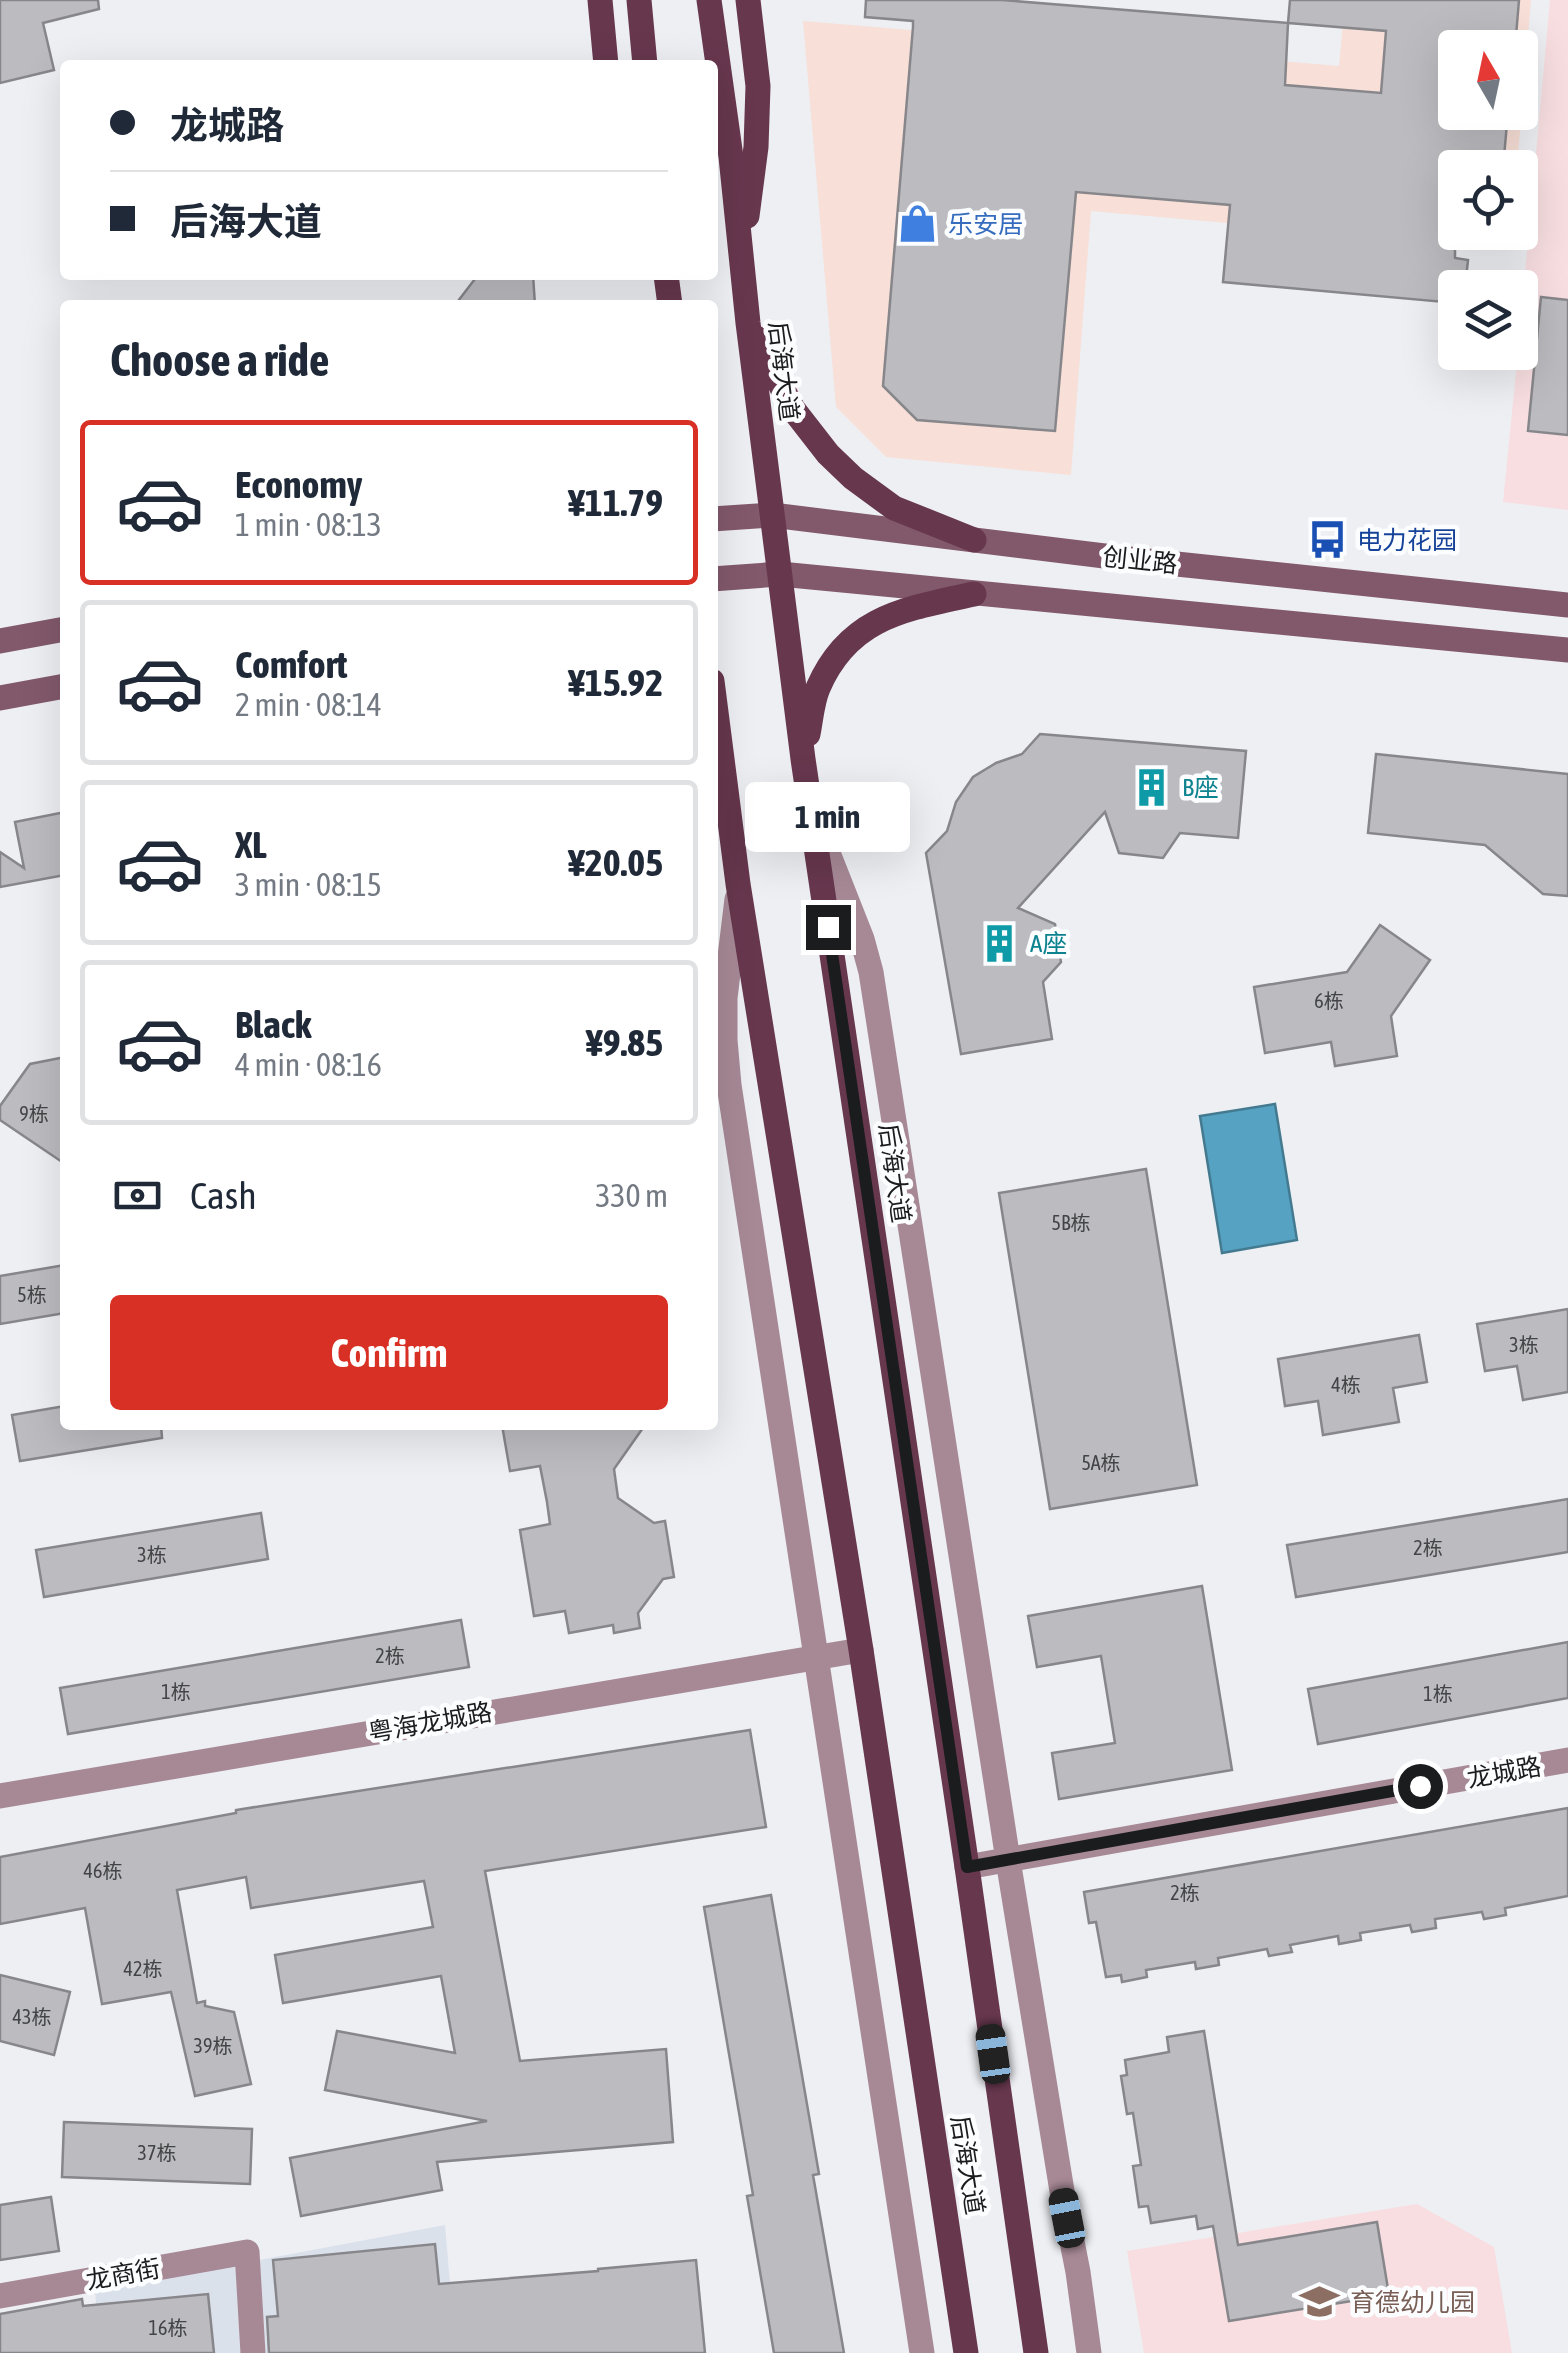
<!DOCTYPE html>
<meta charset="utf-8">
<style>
body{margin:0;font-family:"Asap Condensed","Noto Sans SC",sans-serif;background:#f2f2f3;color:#1f2937;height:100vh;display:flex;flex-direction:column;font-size:38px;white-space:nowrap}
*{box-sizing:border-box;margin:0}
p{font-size:32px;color:#747a83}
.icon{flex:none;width:55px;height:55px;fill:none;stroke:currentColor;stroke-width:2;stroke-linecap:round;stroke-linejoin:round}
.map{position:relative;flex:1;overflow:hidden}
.drawer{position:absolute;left:60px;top:300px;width:658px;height:1130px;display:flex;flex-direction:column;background:#fff;border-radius:10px;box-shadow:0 10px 40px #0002}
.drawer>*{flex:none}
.banner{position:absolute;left:60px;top:60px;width:658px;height:220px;border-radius:10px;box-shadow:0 10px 40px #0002;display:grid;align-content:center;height:220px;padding:0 50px;background:#fff}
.needle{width:65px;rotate:351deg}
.tools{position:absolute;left:1438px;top:30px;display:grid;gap:20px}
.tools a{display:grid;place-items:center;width:100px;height:100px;border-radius:10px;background:#fff;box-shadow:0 10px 40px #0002;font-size:50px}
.end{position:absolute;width:45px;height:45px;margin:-22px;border:12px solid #1b1c1d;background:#fff;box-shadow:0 0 0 5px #fff}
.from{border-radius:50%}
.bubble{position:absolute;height:70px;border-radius:10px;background:#fff;box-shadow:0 10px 40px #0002;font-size:32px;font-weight:700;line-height:70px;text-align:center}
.car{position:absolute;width:30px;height:60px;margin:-30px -15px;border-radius:12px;box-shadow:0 0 8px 2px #0007;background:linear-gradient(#222 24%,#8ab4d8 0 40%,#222 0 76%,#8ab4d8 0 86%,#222 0)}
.banner b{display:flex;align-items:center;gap:35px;height:95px;font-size:38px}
.banner b+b{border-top:2px solid #e0e1e3}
.banner i{width:25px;height:25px;background:#1f2937}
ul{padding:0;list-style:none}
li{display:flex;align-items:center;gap:30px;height:165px;margin:0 20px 15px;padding:0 30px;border:5px solid #e0e1e3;border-radius:10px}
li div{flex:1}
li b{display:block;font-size:38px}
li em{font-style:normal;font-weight:700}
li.current{border-color:#d93025}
li>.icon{width:90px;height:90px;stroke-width:1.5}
h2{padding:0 50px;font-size:45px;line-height:120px}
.pay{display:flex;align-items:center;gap:25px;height:110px;padding:0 50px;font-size:38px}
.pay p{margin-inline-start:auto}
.cta{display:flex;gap:20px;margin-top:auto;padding:20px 50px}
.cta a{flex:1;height:115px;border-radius:10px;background:#d93025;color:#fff;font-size:40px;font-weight:700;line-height:115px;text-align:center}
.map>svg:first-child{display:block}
.commercial{fill:#f8dfd7;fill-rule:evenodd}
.built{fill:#dbe1eb}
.education{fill:#f8dee1}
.water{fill:#56a2c2;stroke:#447a90;stroke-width:2.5}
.building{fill:#bcbcc0;stroke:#87878b;stroke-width:2.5;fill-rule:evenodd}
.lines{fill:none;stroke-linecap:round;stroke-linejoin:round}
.minor{stroke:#a78996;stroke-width:25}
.tertiary{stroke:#a78996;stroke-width:25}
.secondary{stroke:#82596b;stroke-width:25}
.primary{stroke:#67374e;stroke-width:25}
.route{stroke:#1b1c1d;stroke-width:12}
.labels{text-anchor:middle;stroke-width:9;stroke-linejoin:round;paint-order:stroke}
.number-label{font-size:20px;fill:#434446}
.shop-label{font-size:25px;fill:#366cbe;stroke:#fbfdff;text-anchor:start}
.street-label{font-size:25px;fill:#1b1c1d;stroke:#fbfdff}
.transit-label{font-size:25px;fill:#164399;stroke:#fbfdff;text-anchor:start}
.culture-label{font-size:25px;fill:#0d838f;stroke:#fbfdff;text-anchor:start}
.education-label{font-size:25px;fill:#785e54;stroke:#fbfdff;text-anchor:start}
</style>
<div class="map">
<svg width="1568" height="2353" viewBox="0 0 1568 2353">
<rect width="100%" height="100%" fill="#edeff3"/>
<path class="commercial" d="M1345 0H1531L1517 167 1455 168V232L1511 233 1510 248 1091 211 1071 475 886 457 836 407 803 21 1339 66ZM1455 48H1520V112H1455Z"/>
<polygon class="built" points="445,2225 456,2353 100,2353 95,2291"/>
<g class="education">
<polygon points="1550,0 1568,0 1568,510 1503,502 1518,353 1520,352 1520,328"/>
<polygon points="1417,2204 1494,2247 1512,2353 1144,2353 1127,2251"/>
</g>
<polygon class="water" points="1275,1104 1297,1240 1222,1253 1200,1116"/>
<g class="building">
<polygon points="0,0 98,0 99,9 43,23 54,70 0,83"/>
<path d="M866 0H1002L1288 23 1290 0H1519L1515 48H1455V112H1508L1503 168H1455V258L1468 260 1465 288H1455V303L1223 282 1230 205 1076 192 1055 431 917 420 883 386 913 27V21L865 17ZM1288 23 1386 31 1381 93 1285 85Z"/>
<polygon points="478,275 533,275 535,305 455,305"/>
<polygon points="1541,297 1568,300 1568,435 1528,431"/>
<polygon points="1040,734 1246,751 1238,838 1180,833 1163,858 1119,853 1105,812 1018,908 1055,924 1061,962 1043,982 1052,1039 961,1054 926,853 947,831 956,802 973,777 996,763 1022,754"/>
<polygon points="1376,754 1568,774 1568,896 1543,894 1485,845 1368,833"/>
<polygon points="65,812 65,875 0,887 0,852 24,868 15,822"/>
<polygon points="1380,925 1430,960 1391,1016 1397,1056 1335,1066 1331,1042 1265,1053 1254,987 1347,972"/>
<polygon points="65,1057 65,1164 0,1120 0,1106 30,1064"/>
<polygon points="1146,1169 1197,1485 1050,1509 999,1193"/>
<polygon points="65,1265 65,1313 0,1324 0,1276"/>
<polygon points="1568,1309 1568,1392 1523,1400 1517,1366 1485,1371 1477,1324"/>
<polygon points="1419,1335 1427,1382 1393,1388 1399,1422 1323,1435 1318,1401 1285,1406 1278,1359"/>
<polygon points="65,1406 65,1425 161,1425 162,1438 20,1461 12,1415"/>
<polygon points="502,1425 645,1425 614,1469 618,1498 654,1523 665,1521 674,1577 663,1579 638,1613 640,1628 614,1633 613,1625 569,1633 565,1611 534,1616 520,1530 550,1524 547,1502 540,1466 510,1471"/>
<polygon points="1568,1499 1568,1552 1296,1597 1287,1545"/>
<polygon points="261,1513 268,1559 44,1597 36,1550"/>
<polygon points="1202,1586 1232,1770 1059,1799 1052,1753 1115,1743 1101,1656 1037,1667 1028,1616"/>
<polygon points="461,1620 469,1667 68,1734 60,1688"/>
<polygon points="1568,1642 1568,1698 1318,1744 1308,1689"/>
<polygon points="750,1730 766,1827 485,1871 520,2061 666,2049 673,2142 437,2162 442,2190 301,2216 290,2158 487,2121 325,2090 337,2031 455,2053 441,1976 283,2003 275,1955 433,1927 424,1881 251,1908 246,1877 177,1890 197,2003 205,2001 205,2006 234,2012 251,2084 195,2096 171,1992 102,2004 85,1908 0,1924 0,1857 236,1813 236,1810"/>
<polygon points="1568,1808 1568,1896 1505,1908 1506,1915 1484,1919 1482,1912 1435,1919 1436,1928 1412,1932 1410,1925 1360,1933 1361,1940 1339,1944 1338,1936 1290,1945 1292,1952 1269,1956 1267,1949 1218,1958 1219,1965 1196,1969 1195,1962 1146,1970 1147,1977 1122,1982 1121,1975 1106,1977 1096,1922 1089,1923 1084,1892"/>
<polygon points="771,1895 819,2174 813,2175 844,2353 774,2353 747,2196 753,2195 704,1907"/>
<polygon points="0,1975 70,1992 54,2055 0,2041"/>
<polygon points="1204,2031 1238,2245 1377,2222 1389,2295 1229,2321 1213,2226 1198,2229 1196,2216 1151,2223 1148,2206 1139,2207 1133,2166 1141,2165 1133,2113 1127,2114 1121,2076 1127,2075 1125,2060 1169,2052 1167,2037"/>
<polygon points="64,2122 252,2129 250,2184 62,2177"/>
<polygon points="51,2197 59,2251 0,2260 0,2205"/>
<polygon points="435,2244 439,2284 598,2271 598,2269 696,2260 705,2353 269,2353 267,2317 278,2316 273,2260"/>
<polygon points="208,2294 214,2353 0,2353 0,2314 82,2299 83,2306"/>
</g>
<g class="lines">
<g class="minor">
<polyline points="819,830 862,939 871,972 1008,1860 1062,2191 1078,2272 1089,2353"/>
<polyline points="737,899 725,998 725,1040 729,1085 922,2353"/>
<polyline points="0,2296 247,2252 253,2353"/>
</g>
<g class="tertiary">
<polyline points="0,1796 861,1650"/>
<polyline points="967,1867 1568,1760"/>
</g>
<g class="secondary">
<polyline points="712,519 772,515 1129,559 1568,605"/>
<polyline points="712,579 780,574 1568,650"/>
<polyline points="0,641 65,629"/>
<polyline points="0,698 65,686"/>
</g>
<g class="primary">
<polyline points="600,0 606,65"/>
<polyline points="639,0 645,65"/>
<polyline points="709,0 731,157 748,323 803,759 967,1867 1036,2353"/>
<polyline points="747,216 756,147 758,86 748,0"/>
<polyline points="666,275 670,305"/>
<polyline points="756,338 793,409 828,454 853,478 894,508 974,540"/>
<polyline points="712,681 738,884 861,1650 966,2353"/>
<path d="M808 734C811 719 812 702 818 688 849 616 906 609 974 594"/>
</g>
</g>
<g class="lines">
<polyline class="route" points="828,927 967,1867 1420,1786"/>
</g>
<defs>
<symbol id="shop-bare" viewBox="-9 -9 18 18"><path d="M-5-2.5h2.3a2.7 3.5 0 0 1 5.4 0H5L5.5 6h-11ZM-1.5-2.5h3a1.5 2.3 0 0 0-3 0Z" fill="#3f7fe0" stroke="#fbfdff" stroke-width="2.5" paint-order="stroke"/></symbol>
<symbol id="bus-bare" viewBox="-9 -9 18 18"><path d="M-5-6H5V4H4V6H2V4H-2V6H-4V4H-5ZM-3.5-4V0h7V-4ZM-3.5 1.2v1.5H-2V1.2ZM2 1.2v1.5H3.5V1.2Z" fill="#1a4fb4" stroke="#fbfdff" stroke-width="2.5" paint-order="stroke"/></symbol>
<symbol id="building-bare" viewBox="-9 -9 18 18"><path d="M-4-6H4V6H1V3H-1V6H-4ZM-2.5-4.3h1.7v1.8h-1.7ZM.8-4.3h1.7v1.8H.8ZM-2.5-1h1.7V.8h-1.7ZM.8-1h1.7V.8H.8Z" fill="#0f9aa8" stroke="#fbfdff" stroke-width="2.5" paint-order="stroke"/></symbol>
<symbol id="school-bare" viewBox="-9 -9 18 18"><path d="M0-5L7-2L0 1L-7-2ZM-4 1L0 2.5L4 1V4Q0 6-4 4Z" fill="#8d6e63" stroke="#fbfdff" stroke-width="2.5" paint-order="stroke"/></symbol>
</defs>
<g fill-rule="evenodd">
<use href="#shop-bare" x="890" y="196" width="55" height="55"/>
<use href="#bus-bare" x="1300" y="512" width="55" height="55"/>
<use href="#building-bare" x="1124" y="760" width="55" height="55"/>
<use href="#building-bare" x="972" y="916" width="55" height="55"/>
<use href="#school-bare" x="1292" y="2274" width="55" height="55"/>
</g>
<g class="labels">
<g class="number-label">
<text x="1329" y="1008">6栋</text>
<text x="34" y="1121">9栋</text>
<text x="1071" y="1230">5B栋</text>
<text x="32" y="1302">5栋</text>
<text x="1524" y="1352">3栋</text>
<text x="1346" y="1392">4栋</text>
<text x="1101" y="1470">5A栋</text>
<text x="1428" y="1555">2栋</text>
<text x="152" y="1562">3栋</text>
<text x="390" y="1663">2栋</text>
<text x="176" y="1699">1栋</text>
<text x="1438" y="1701">1栋</text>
<text x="103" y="1878">46栋</text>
<text x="1185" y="1900">2栋</text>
<text x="143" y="1976">42栋</text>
<text x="32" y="2024">43栋</text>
<text x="213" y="2053">39栋</text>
<text x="157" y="2160">37栋</text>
<text x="168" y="2335">16栋</text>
</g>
<g class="shop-label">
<text x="948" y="233">乐安居</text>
</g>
<g class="street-label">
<text transform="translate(784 371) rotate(83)" y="9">后海大道</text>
<text transform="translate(1140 560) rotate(6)" y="9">创业路</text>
<text transform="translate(895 1173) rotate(82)" y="9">后海大道</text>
<text transform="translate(430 1722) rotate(-10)" y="9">粤海龙城路</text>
<text transform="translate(1504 1772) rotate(-10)" y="9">龙城路</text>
<text transform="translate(968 2165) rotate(81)" y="9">后海大道</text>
<text transform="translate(123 2274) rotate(-10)" y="9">龙商街</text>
</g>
<g class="transit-label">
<text x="1357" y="549">电力花园</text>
</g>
<g class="culture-label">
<text x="1182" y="796">B座</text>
<text x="1030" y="952">A座</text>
</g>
<g class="education-label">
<text x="1350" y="2311">育德幼儿园</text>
</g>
</g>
</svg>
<div class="tools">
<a><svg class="needle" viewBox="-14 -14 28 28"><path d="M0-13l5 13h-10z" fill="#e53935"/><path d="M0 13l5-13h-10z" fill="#747a83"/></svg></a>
<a><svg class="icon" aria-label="locate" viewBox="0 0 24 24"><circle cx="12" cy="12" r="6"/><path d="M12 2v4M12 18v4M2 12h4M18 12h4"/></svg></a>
<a><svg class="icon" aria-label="layers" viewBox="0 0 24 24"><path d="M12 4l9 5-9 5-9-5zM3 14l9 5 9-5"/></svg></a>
</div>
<i class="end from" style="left:1420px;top:1786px"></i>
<i class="end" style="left:828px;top:927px"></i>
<div class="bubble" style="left:745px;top:782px;width:165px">1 min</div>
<i class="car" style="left:993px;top:2054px;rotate:352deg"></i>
<i class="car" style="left:1067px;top:2218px;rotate:349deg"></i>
<div class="banner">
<b><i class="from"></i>龙城路</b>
<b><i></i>后海大道</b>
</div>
<section class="drawer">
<h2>Choose a ride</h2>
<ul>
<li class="current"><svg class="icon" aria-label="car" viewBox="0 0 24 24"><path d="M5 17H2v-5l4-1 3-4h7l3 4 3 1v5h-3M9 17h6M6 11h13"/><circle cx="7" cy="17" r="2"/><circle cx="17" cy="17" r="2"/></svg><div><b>Economy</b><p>1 min · 08:13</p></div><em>¥11.79</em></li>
<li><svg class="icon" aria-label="car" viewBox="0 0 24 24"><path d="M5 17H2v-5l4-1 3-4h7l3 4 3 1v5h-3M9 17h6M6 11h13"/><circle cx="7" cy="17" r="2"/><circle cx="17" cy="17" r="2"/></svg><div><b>Comfort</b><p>2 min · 08:14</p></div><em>¥15.92</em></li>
<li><svg class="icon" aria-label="car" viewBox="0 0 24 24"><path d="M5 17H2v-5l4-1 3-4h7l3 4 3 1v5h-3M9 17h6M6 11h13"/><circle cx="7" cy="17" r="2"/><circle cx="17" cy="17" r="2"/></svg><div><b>XL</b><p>3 min · 08:15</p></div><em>¥20.05</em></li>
<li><svg class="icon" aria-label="car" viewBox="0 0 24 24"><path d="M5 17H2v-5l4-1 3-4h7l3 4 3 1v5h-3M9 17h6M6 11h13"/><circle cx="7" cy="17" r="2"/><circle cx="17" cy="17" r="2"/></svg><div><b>Black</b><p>4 min · 08:16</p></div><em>¥9.85</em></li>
</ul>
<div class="pay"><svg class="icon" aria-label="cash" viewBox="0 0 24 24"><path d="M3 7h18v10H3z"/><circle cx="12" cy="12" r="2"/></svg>Cash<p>330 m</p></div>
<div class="cta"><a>Confirm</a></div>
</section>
</div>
